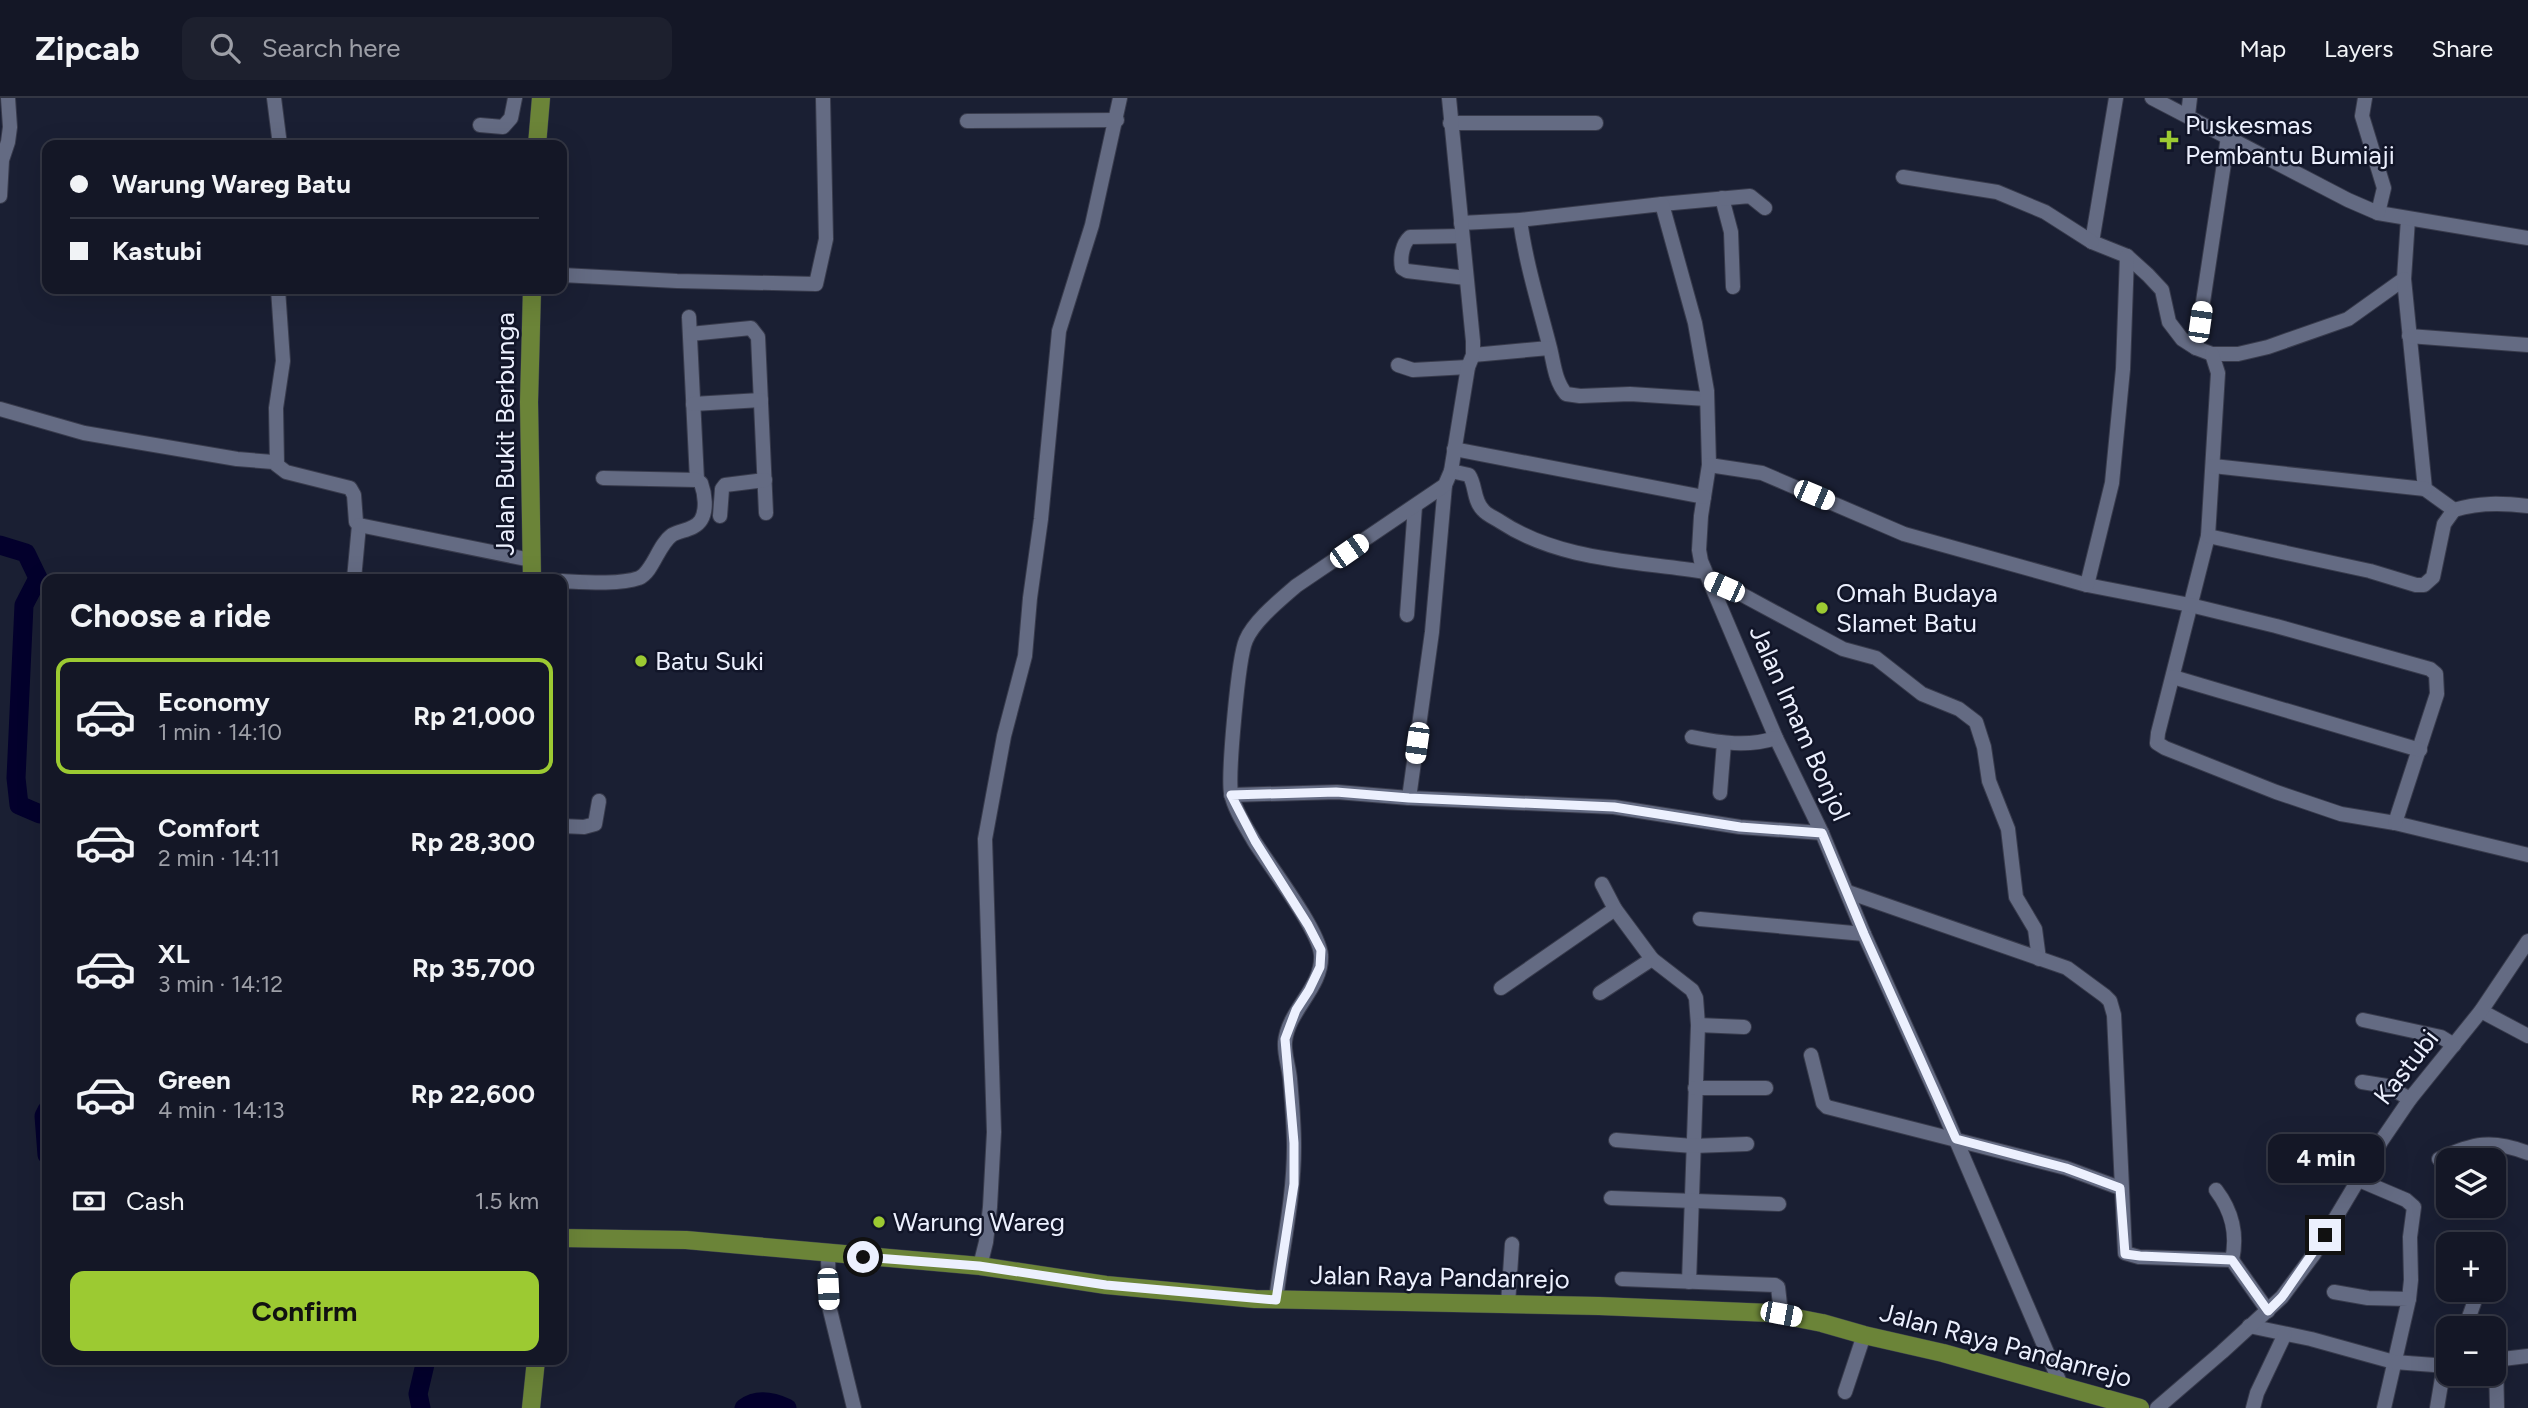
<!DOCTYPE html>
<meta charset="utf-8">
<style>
body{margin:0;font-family:Figtree,sans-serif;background:#1d202e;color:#f1f3f6;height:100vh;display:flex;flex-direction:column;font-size:26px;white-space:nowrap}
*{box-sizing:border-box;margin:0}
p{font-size:23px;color:#9d9fa7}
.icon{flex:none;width:38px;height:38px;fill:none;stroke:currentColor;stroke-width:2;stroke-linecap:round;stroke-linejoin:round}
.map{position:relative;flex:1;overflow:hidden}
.details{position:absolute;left:42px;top:476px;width:525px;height:791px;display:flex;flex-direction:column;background:#141726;border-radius:14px;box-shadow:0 7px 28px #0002,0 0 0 2px #333643}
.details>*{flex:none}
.top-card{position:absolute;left:42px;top:42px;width:525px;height:154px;border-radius:14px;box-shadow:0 7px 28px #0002,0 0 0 2px #333643;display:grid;align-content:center;height:154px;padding:0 28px;background:#141726}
.controls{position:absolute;left:2436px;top:1050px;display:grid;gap:14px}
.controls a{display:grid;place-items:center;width:70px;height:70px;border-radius:14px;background:#141726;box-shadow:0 7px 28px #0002,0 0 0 2px #333643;font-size:35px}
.end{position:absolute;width:32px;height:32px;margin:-16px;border:9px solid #ecf0fe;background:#111;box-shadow:0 0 0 4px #111}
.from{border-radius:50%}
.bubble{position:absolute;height:49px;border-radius:14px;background:#141726;box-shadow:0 7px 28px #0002,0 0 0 2px #333643;font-size:23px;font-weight:700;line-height:49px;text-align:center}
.car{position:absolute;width:21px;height:42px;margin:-21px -10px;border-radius:9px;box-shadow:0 0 5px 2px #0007;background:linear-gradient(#fff 24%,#345 0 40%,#fff 0 76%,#345 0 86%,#fff 0)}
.top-card b{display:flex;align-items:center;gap:24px;height:66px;font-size:26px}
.top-card b+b{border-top:2px solid #333643}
.top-card i{width:18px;height:18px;background:#f1f3f6}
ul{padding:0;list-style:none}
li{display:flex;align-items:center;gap:21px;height:116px;margin:0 14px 10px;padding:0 14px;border:4px solid transparent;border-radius:14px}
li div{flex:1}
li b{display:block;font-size:26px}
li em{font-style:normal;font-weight:700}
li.active{border-color:#9cca32}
li>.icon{width:63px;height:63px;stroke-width:1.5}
h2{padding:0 28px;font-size:32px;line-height:84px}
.pay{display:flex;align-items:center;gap:18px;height:77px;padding:0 28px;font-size:26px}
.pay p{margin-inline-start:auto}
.primary-button{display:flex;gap:14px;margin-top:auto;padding:14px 28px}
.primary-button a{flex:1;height:80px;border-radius:14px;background:#9cca32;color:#111;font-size:28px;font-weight:700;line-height:80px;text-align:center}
header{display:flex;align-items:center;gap:42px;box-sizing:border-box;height:98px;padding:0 35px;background:#141726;border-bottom:2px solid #333643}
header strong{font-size:33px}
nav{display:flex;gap:38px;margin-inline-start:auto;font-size:24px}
.search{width:490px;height:63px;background:#1d202e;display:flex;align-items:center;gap:18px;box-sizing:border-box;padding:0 24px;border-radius:14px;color:#9d9fa7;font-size:26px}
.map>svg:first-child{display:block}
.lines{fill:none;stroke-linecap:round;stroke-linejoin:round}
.river{stroke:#03002c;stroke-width:19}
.minor-casing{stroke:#383b4c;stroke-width:16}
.major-casing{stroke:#383b4c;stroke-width:19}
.minor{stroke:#646b83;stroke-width:14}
.major{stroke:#6b8438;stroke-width:18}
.route{stroke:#ecf0fe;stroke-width:9}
.poi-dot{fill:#9cca32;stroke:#111528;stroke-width:2.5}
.labels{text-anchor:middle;stroke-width:5;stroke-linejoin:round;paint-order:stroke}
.poi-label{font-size:26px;fill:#ecf0fe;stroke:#111528;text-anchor:start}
.street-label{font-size:26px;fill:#ecf0fe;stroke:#111528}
</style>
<header>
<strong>Zipcab</strong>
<div class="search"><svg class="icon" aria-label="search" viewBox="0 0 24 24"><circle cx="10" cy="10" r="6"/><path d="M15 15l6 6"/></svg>Search here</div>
<nav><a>Map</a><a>Layers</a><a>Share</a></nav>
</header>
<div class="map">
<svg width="2528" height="1310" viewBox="0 0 2528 1310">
<rect width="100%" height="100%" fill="#1a1f33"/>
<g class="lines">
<g class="river">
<polyline points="0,447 26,455 38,480 24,507 16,680 19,707 40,716 47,714"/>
<polyline points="47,1012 44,1018 47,1057"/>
<polyline points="421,1310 418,1296 426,1262"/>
<path d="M744 1310C757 1300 772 1303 787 1310"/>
</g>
<defs>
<g id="minor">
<polyline points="274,0 280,47"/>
<polyline points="2116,0 2092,144 2127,158 2148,177 2162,192 2169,224 2182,241 2196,250 2212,256 2238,256 2268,249 2348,221 2404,181 2408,121"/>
<polyline points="2152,0 2348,102 2378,115 2528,140"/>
<polyline points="2365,0 2362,18 2384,90 2378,115"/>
<polyline points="2188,17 2190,0"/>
<polyline points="967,23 1117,22"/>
<polyline points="1450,25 1596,25"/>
<polyline points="480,27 503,29 511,20 515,0"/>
<polyline points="1903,79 1997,94 2045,114 2092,144"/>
<polyline points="0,98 2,62 8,44 10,29 8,0"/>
<polyline points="1722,100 1731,134 1733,189"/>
<polyline points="1662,106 1750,98 1765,110"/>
<path d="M1520 122C1526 166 1539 207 1550 250 1554 266 1555 283 1566 296L1580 298 1630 296 1707 301"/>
<polyline points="1461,125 1520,122 1662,106 1695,225 1707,293 1709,367 1701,418 1699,452 1701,463 1776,640 1822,735 1864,836 1938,1000 2061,1287"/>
<path d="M1462 138 1410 139C1402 146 1400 160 1402 170L1407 173 1466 180"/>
<polyline points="562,177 677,183 816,186 826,141 823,0"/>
<path d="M2404 181 2425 391 2454 412C2478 404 2503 405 2528 408"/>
<polyline points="689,219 697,382"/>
<polyline points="690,236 751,230 758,239 766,415"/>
<polyline points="2409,238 2528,247"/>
<polyline points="2196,250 2228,39"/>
<polyline points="2212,256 2218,275 2208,438 2158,635 2157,645 2165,650 2276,694 2341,716 2395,725 2528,757"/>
<polyline points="1473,257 1549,250"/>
<polyline points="1398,267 1413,272 1468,269"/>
<polyline points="693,306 761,302"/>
<polyline points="0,311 84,335 237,361 273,364 286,374 350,390 354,397 356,424 359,427 354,481"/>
<polyline points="1454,351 1704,399"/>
<polyline points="277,366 276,310 283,263 278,191"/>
<polyline points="1709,367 1762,375 1904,436 2087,487 2190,507 2276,528 2430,571 2436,576 2437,596 2395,725"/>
<polyline points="2213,368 2425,391"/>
<path d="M1451 373 1469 377C1476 387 1473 402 1483 412 1487 417 1495 420 1501 424 1560 463 1637 463 1705 474"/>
<polyline points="1445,387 1432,534 1409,700 1614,709 1740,729 1822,735"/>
<polyline points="720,418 722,391 725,387 765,382"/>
<polyline points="359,427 531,462"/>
<polyline points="2208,438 2370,473 2416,487 2424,487 2433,479 2444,426 2454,412"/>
<path d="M562 483C583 484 619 487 639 480 653 474 658 447 672 437 680 432 695 432 701 422 707 412 705 396 701 385L697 382 603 380"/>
<polyline points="1710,483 1739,495 1843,551 1876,560 1922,596 1959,611 1976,624 1984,649 1989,683 2008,731 2016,799 2035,831 2039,861"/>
<polyline points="2087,487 2112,385 2123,271 2127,158"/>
<polyline points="1407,517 1415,408"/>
<polyline points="2173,579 2420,652"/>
<path d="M1692 639C1721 645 1748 649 1776 640"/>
<polyline points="1720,695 1724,645"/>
<polyline points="1231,697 1337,694 1409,700"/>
<polyline points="562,728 584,729 595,726 599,703"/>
<polyline points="1848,794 2067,870 2105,898 2110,903 2114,917 2125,1155 2139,1159 2232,1162 2268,1213"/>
<polyline points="1615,811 1652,861"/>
<polyline points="1700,821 1864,836"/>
<polyline points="1501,890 1615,811 1602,786"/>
<polyline points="1600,895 1652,861 1692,892 1696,900 1698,927 1689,1184"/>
<polyline points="2481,913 2528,938"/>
<polyline points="2363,922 2441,939 2454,947"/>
<polyline points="1698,927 1744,929"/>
<polyline points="1811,957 1823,1005 1827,1009 2066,1070 2120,1090"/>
<polyline points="2362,984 2387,988 2410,1001"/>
<polyline points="1695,990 1766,990"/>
<polyline points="1616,1042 1693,1048 1747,1046"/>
<path d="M2439 1061C2473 1045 2492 1041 2528 1055"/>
<polyline points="2359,1082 2406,1102 2414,1109 2410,1139 2411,1182 2409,1201"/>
<path d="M2216 1092C2232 1113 2238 1135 2232 1162"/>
<polyline points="1611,1100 1779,1106"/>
<polyline points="828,1156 829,1208 854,1310"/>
<polyline points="980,1168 986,1144 990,1109 994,1034 985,741 1004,638 1025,558 1030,500 1041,421 1059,233 1092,127 1120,0"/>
<polyline points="1622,1181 1775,1187 1778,1189 1781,1216"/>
<polyline points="2334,1194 2368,1200 2409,1201 2384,1310"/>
<path d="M1276 1202C1282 1151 1294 1101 1294 1049 1294 1027 1292 1003 1290 981 1289 969 1284 956 1285 944 1288 912 1323 889 1321 857 1319 832 1269 767 1254 743 1246 729 1234 711 1231 695 1228 676 1238 560 1246 542 1254 523 1280 502 1296 488L1445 387 1451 373 1468 269 1473 257V243L1449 0"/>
<polyline points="1508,1206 1512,1146"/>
<polyline points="2249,1228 2311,1241 2394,1264 2448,1268"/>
<polyline points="2465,1230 2474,1205"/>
<polyline points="2494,1262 2528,1258"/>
<polyline points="2496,1262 2497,1310"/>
<polyline points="1845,1294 1864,1237"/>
<polyline points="2157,1310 2222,1254 2282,1199 2314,1156 2382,1042 2410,1001 2481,913 2528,843"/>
<polyline points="2253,1310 2257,1295 2285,1236"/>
<polyline points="2437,1310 2444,1268"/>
</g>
<g id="major">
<polyline points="537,47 541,0"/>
<polyline points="532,191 529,304 532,481"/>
<polyline points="562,1140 686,1142 980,1168 1106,1187 1255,1201 1599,1208 1771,1215 1822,1225 1864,1237 1943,1255 2140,1310"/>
<polyline points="531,1310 536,1262"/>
</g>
</defs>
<use href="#minor" class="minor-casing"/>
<use href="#major" class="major-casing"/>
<use href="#minor" class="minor"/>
<use href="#major" class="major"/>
</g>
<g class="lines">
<polyline class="route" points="863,1159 979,1168 1106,1187 1276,1202 1294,1086 1294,1045 1285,941 1296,912 1309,892 1320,869 1321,852 1308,827 1255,743 1231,697 1336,694 1409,700 1614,709 1740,729 1822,735 1864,836 1956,1041 2066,1070 2120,1090 2125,1156 2140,1158 2232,1162 2268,1213 2282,1199 2325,1137"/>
</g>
<g class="poi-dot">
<path d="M2165.5 31.5h7v7h7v7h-7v7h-7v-7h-7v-7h7z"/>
<circle cx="1822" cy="510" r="7"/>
<circle cx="641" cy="563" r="7"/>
<circle cx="879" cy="1124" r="7"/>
</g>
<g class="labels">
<g class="poi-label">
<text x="2185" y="36">Puskesmas<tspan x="2185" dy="30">Pembantu Bumiaji</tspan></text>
<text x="1836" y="504">Omah Budaya<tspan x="1836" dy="30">Slamet Batu</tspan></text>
<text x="655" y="572">Batu Suki</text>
<text x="893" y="1133">Warung Wareg</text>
</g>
<g class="street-label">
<text transform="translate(505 336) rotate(-90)" y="9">Jalan Bukit Berbunga</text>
<text transform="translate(1800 625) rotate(66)" y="9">Jalan Imam Bonjol</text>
<text transform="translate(2406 969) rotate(-52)" y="9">Kastubi</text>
<text transform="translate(1440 1179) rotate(1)" y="9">Jalan Raya Pandanrejo</text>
<text transform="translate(2006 1247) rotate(15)" y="9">Jalan Raya Pandanrejo</text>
</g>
</g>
</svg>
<div class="controls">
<a><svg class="icon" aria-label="layers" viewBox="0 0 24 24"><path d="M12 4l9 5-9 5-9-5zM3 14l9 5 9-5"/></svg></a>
<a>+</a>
<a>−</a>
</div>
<i class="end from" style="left:863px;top:1159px"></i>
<i class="end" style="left:2325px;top:1137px"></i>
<div class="bubble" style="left:2268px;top:1036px;width:116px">4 min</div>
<i class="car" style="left:2200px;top:224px;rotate:8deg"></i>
<i class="car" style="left:1814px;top:397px;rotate:113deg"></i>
<i class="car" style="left:1349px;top:453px;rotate:55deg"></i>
<i class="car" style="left:1724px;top:489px;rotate:294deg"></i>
<i class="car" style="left:1417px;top:645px;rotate:188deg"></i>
<i class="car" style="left:828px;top:1191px;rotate:177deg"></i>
<i class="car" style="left:1781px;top:1216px;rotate:101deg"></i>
<div class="top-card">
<b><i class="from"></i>Warung Wareg Batu</b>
<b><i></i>Kastubi</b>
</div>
<section class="details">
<h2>Choose a ride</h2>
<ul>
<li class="active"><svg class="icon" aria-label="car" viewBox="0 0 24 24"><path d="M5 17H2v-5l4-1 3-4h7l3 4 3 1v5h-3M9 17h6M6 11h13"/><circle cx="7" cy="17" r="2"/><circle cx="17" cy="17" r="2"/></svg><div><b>Economy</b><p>1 min · 14:10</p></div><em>Rp 21,000</em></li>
<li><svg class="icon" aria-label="car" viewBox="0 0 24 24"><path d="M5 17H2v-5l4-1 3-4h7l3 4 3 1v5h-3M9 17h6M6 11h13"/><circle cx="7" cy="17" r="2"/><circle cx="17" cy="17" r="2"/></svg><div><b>Comfort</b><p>2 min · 14:11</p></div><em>Rp 28,300</em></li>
<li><svg class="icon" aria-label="car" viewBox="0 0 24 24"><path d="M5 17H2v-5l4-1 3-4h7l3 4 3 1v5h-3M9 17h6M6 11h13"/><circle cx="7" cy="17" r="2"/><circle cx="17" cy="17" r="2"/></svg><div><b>XL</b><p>3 min · 14:12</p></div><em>Rp 35,700</em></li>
<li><svg class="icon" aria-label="car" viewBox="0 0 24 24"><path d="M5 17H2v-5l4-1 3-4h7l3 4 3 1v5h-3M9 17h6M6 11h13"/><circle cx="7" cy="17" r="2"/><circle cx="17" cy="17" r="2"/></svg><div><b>Green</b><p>4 min · 14:13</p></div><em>Rp 22,600</em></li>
</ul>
<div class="pay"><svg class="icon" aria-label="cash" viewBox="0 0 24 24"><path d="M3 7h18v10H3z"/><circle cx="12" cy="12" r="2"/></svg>Cash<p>1.5 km</p></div>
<div class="primary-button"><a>Confirm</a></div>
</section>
</div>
